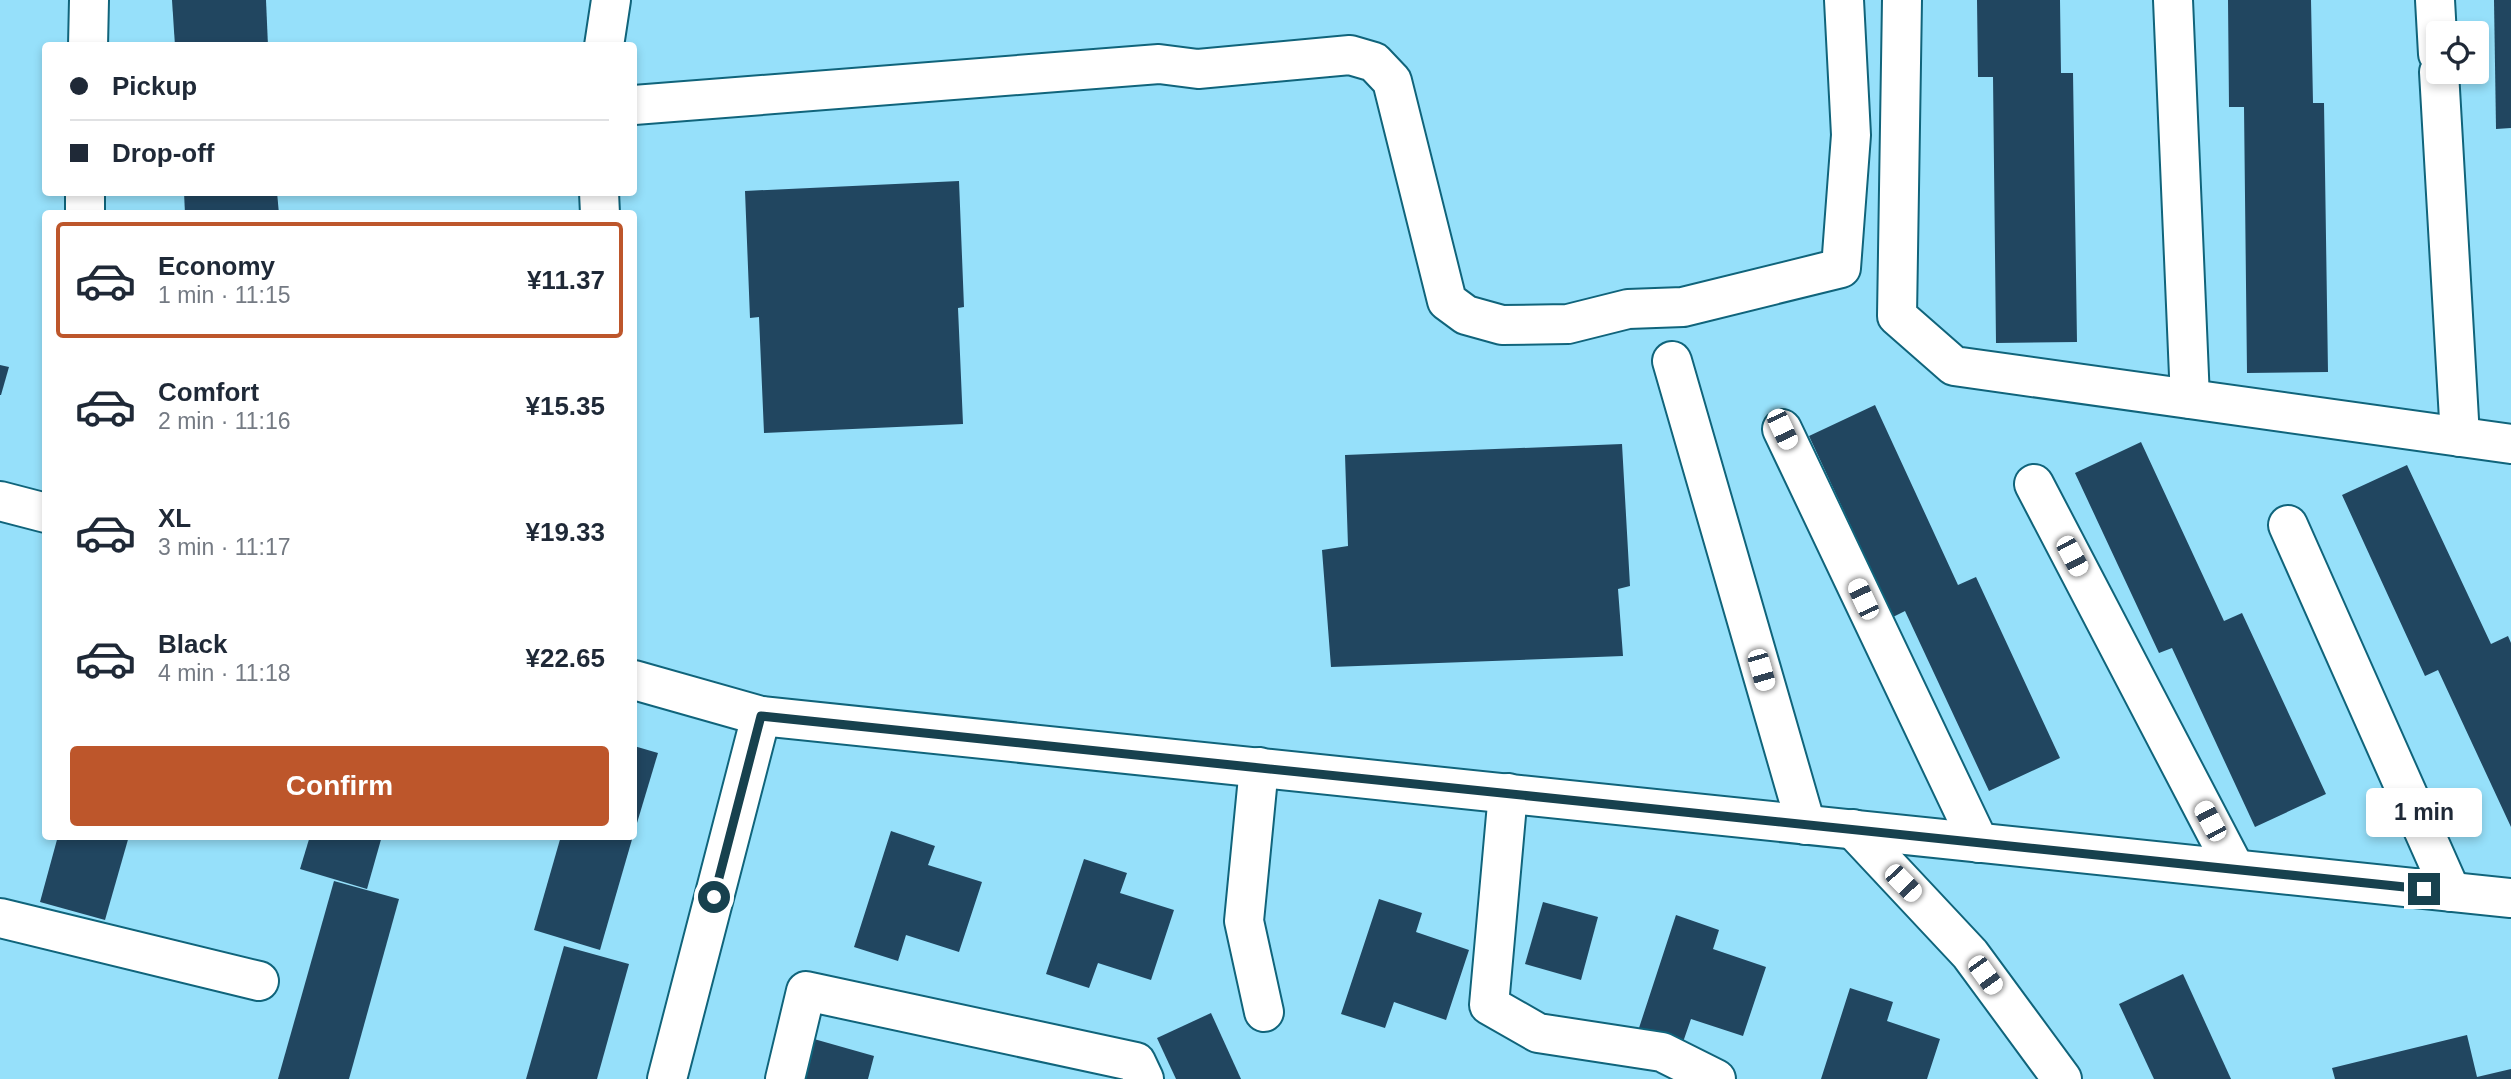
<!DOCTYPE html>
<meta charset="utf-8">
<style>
body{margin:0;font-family:Helvetica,sans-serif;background:#f2f2f3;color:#1f2937;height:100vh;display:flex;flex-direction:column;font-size:26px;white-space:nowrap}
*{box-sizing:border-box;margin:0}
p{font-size:23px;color:#747a83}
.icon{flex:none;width:38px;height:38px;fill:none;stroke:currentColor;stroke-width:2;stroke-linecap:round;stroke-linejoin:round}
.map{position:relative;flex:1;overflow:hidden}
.sheet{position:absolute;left:42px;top:210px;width:595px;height:630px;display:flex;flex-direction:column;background:#fff;border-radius:7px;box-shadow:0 4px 10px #0003}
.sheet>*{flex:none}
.guide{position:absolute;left:42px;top:42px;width:595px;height:154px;border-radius:7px;box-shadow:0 4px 10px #0003;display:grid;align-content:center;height:154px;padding:0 28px;background:#fff}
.tools{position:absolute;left:2426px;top:21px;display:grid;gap:14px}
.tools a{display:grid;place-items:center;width:63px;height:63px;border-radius:7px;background:#fff;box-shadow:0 4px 10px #0003;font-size:35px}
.end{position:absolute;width:32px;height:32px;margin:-16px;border:9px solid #17414e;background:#fff;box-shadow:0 0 0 4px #fff}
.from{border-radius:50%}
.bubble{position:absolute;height:49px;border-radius:7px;background:#fff;box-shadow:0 4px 10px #0003;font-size:23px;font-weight:700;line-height:49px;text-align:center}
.car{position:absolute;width:21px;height:42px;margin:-21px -10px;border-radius:9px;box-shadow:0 0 5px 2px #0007;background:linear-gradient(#fff 24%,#345 0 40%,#fff 0 76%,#345 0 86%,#fff 0)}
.guide b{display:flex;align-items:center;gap:24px;height:66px;font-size:26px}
.guide b+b{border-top:2px solid #e0e1e3}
.guide i{width:18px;height:18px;background:#1f2937}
ul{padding:12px 0 0;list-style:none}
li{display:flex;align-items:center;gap:21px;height:116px;margin:0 14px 10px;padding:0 14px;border:4px solid transparent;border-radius:7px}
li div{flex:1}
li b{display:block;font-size:26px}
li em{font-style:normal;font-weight:700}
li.active{border-color:#bd562b}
li>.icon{width:63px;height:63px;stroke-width:1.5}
.action{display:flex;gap:14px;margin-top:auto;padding:14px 28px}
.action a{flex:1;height:80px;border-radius:7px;background:#bd562b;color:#fff;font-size:28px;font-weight:700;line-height:80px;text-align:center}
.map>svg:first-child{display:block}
.building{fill:#214660}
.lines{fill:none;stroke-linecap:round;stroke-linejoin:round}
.minor-casing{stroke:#10647b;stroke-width:42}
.minor{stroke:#fff;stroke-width:38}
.route{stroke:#17414e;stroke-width:9}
</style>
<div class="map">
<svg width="2511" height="1079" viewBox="0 0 2511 1079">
<rect width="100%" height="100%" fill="#96e0fa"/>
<g class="building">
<polygon points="172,0 266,0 268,46 175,46"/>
<polygon points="1977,0 2060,0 2061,73 2073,73 2077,342 1996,343 1993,77 1978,77"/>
<polygon points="2228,0 2311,0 2313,103 2324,103 2328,372 2247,373 2244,107 2229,107"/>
<polygon points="2494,0 2511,0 2511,128 2496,129"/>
<polygon points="959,181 964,307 958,308 963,424 764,433 759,317 750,318 745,191"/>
<polygon points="184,192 277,192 279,214 185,214"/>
<polygon points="0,365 9,367 1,395 0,395"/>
<polygon points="1875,405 1958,585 1976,577 2060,758 1989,791 1905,611 1893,617 1809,436"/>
<polygon points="2141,442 2224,621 2242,613 2326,794 2255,827 2172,648 2159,653 2075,473"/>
<polygon points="1622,444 1630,586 1618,589 1623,656 1331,667 1322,550 1348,546 1345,455"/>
<polygon points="2407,465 2491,644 2508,636 2511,643 2511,827 2438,670 2425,676 2342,495"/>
<polygon points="634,746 658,753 634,833"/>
<polygon points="891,831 935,846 928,865 982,882 959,952 906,935 898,961 854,947"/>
<polygon points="58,836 129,836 105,920 40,902"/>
<polygon points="310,836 382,836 367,889 300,869"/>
<polygon points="561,836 633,836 600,950 534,930"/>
<polygon points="1084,859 1127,873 1120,893 1174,910 1151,980 1098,963 1089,988 1046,974"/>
<polygon points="334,881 399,899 349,1079 278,1079"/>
<polygon points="1379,899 1422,913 1416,932 1469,950 1446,1020 1394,1002 1385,1028 1341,1014"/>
<polygon points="1543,902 1598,917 1581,980 1525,964"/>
<polygon points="1676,915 1719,930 1713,949 1766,967 1743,1036 1691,1019 1682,1045 1638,1031"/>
<polygon points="564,946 629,964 597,1079 526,1079"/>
<polygon points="2183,974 2231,1079 2154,1079 2119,1004"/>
<polygon points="1850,988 1893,1002 1887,1021 1940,1039 1927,1079 1821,1079"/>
<polygon points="1211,1013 1241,1079 1176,1079 1157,1038"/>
<polygon points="2467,1035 2477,1077 2511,1069 2511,1079 2335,1079 2332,1068"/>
<polygon points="814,1039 874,1056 868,1079 803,1079"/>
</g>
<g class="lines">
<defs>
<g id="minor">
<polyline points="1902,0 1897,316 1954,366 2511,444"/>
<polyline points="2173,0 2190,399"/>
<polyline points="2435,0 2438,54"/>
<polyline points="88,46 89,0"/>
<polyline points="604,46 611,0"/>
<polyline points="2439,72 2460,437"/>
<polyline points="634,105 1159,64 1198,69 1350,55 1374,62 1392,81 1447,301 1466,315 1502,325 1568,324 1628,309 1683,307 1841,268 1851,135 1844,0"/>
<polyline points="599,192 600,214"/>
<polyline points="85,214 85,192"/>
<polyline points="1672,361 1806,825"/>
<polyline points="1782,429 1979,843"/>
<polyline points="2034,484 2235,869"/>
<polyline points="0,501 46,513"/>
<polyline points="2288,525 2451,892"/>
<polyline points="634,680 761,716 2511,898"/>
<polyline points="1259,767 1244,921 1264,1012"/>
<polyline points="1508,793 1489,1005 1538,1033 1662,1052 1716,1079"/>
<polyline points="1853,829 1970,954 2062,1079"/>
<polyline points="0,918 259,981"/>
<polyline points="667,1079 761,716"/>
<polyline points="785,1079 806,991 1136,1062 1144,1079"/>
</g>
</defs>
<use href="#minor" class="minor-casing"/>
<use href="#minor" class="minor"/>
</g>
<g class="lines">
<polyline class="route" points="714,897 761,716 2424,889"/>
</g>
</svg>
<div class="tools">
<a><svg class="icon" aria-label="locate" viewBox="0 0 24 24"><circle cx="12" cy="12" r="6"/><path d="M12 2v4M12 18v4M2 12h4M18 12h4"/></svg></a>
</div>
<i class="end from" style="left:714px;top:897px"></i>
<i class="end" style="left:2424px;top:889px"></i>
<div class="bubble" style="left:2366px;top:788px;width:116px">1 min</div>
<i class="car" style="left:1782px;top:429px;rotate:155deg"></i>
<i class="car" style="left:2072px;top:556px;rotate:152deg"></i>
<i class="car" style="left:1863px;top:599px;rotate:335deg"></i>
<i class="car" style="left:1761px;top:670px;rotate:164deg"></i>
<i class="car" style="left:2210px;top:821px;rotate:332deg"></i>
<i class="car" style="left:1903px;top:883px;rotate:136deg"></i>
<i class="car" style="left:1985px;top:975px;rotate:144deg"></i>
<div class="guide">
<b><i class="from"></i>Pickup</b>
<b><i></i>Drop-off</b>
</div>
<section class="sheet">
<ul>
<li class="active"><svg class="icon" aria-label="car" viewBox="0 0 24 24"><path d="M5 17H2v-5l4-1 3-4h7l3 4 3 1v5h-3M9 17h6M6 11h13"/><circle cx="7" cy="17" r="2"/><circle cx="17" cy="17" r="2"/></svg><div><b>Economy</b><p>1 min · 11:15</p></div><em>¥11.37</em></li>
<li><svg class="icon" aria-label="car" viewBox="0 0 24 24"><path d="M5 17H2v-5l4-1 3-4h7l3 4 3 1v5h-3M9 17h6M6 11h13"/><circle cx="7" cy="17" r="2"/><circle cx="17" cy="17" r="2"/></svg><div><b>Comfort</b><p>2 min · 11:16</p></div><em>¥15.35</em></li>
<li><svg class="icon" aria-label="car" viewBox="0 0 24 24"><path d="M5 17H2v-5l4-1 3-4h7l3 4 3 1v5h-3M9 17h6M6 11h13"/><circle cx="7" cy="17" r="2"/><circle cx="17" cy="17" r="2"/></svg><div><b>XL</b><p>3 min · 11:17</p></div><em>¥19.33</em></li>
<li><svg class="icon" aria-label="car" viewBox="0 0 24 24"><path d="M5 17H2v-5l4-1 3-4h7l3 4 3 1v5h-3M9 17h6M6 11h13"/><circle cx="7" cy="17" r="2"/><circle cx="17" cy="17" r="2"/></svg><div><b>Black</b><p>4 min · 11:18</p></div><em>¥22.65</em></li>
</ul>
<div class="action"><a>Confirm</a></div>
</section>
</div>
